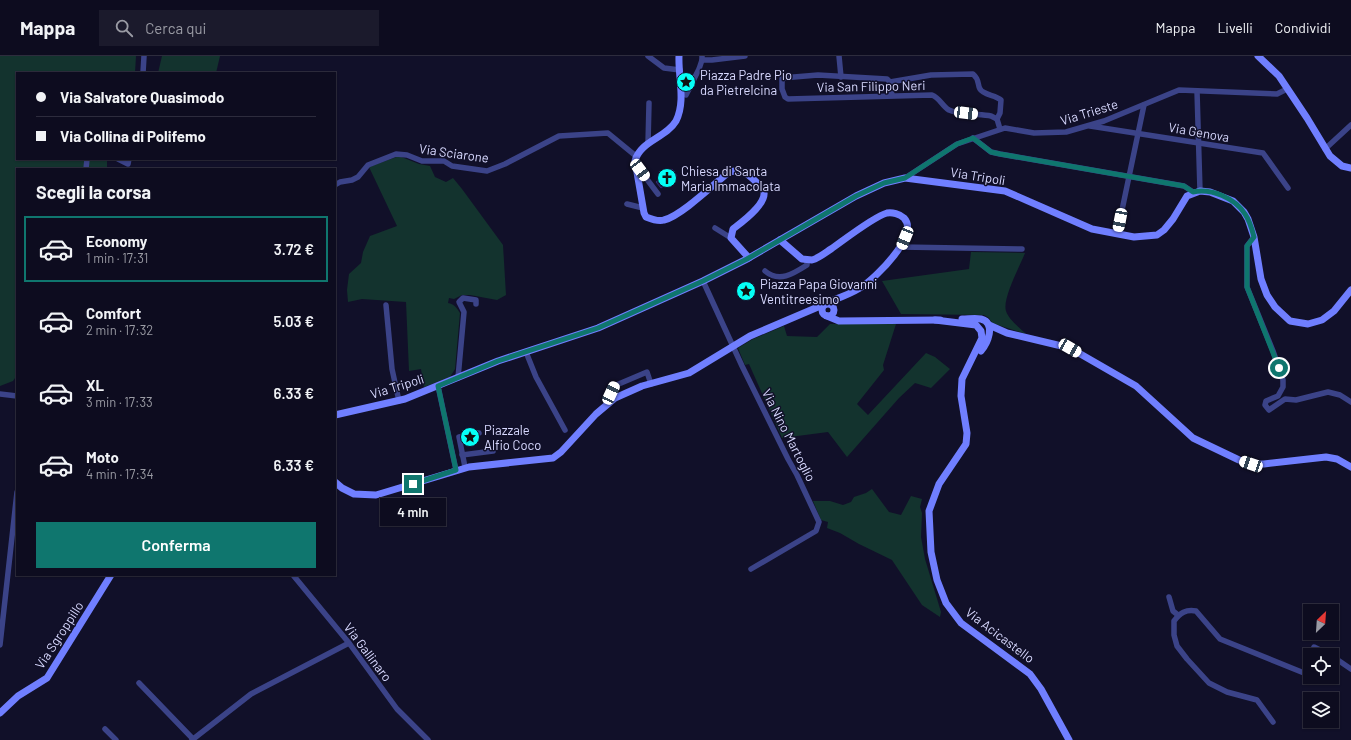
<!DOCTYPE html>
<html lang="it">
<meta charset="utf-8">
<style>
body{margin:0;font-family:Barlow,sans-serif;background:#1b1a2c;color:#f1f3f6;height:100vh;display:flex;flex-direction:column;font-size:15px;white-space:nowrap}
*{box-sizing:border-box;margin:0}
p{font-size:13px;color:#9a9ba4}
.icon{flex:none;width:22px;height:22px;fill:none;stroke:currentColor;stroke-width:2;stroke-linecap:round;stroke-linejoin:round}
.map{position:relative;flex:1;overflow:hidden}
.details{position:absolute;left:16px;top:112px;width:320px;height:408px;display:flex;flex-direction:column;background:#0d0c1f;border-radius:0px;box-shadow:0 1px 3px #0004,0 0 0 1px #2d2c3d}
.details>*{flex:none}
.banner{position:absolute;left:16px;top:16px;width:320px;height:88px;border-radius:0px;box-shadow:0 1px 3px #0004,0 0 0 1px #2d2c3d;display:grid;align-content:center;height:88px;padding:0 20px;background:#0d0c1f}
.needle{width:26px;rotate:25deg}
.fabs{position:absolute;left:1303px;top:548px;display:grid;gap:8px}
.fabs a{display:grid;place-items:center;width:36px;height:36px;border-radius:0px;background:#0d0c1f;box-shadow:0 1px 3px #0004,0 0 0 1px #2d2c3d;font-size:20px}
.end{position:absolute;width:18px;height:18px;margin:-9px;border:5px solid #0f766e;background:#fff;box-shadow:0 0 0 2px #fff}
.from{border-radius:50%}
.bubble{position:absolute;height:28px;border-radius:0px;background:#0d0c1f;box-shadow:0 1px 3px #0004,0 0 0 1px #2d2c3d;font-size:13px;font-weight:600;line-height:28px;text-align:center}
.car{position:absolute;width:12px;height:24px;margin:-12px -6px;border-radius:5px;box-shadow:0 0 3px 1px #0007;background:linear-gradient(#fff 24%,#345 0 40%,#fff 0 76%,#345 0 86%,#fff 0)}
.banner b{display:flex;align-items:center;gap:14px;height:38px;font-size:15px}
.banner b+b{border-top:1px solid #2d2c3d}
.banner i{width:10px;height:10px;background:#f1f3f6}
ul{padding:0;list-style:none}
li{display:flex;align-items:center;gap:12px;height:66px;margin:0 8px 6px;padding:0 12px;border:2px solid transparent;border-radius:0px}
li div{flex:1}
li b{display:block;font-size:15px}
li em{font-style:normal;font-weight:600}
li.on{border-color:#0f766e}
li>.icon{width:36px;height:36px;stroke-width:1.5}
h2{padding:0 20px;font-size:18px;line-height:48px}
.action{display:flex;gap:8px;margin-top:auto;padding:8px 20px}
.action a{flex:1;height:46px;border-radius:0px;background:#0f766e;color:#fff;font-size:16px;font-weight:600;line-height:46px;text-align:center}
header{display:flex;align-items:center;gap:24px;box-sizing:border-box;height:56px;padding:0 20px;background:#0d0c1f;border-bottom:1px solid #2d2c3d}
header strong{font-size:19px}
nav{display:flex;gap:22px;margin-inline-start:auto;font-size:14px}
.search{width:280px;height:36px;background:#1b1a2c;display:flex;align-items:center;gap:10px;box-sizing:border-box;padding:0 14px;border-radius:0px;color:#9a9ba4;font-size:15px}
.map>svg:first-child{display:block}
.green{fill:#13332e}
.building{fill:#1f1c4a;stroke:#332e76}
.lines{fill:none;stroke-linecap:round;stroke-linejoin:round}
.street{stroke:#3b4388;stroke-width:5.5}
.secondary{stroke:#707fff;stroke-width:7}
.route{stroke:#0f766e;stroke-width:5}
.labels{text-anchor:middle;stroke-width:3;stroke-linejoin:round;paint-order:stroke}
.poi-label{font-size:13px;fill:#d8d9ff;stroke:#111029;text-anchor:start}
.street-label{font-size:13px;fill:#d8d9ff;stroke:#111029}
</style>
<header>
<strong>Mappa</strong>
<div class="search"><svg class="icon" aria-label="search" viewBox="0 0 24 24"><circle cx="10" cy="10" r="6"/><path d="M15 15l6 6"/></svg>Cerca qui</div>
<nav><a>Mappa</a><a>Livelli</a><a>Condividi</a></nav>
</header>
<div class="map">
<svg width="1351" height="684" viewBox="0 0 1351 684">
<rect width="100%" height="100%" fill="#111029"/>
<g class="green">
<polygon points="0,0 136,0 135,17 17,17 17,103 107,103 107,113 17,113 17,319 13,325 0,330"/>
<polygon points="162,0 220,0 216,17 158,17"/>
<path d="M399 100 419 108 430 110 435 121 446 126 453 122 462 133 503 189 506 239 497 244 470 239H462L454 243 449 242 448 247C454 248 457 252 460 257L455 313 450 321 424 331 421 313 409 315 406 246 362 243 348 246 347 234 349 218 361 207 363 196 370 180 397 170 369 111Z"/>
<path d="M971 196 1025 197C1020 210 1002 243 1006 255 1009 264 1019 271 1026 278L992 267 989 262 984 259 901 258 882 225 969 213Z"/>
<polygon points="830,268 896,268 883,309 884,314 857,348 868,359 926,297 935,301 950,313 931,332 915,327 899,342 847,401 828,376 782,382 749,308 745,309 738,292 753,283 784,270 787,280 817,281"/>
<polygon points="872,433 889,456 901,459 911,440 922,443 920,451 922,457 921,481 925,503 941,556 940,561 922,549 892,504 859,488 840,477 827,472 828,466 821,464 813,445 830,445 843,449 851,446 854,441 866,437"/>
</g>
<polygon class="building" points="672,113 677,120 661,132 656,126"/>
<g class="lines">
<g class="street">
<polyline points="648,0 664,12 680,14"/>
<polyline points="702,0 702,4 712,4 745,0"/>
<polyline points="839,0 841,21"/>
<polyline points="143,17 144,0"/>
<path d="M890 26 931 19 973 18C980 24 977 28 980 33 983 39 996 39 1001 44L1000 57 997 63"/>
<polyline points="1197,35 1200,135"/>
<polyline points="686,39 699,13 702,4"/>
<path d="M892 40 890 26 887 23 818 19 782 22V33L785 41 788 43 932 39C940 42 942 50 949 54 959 59 980 58 991 60L997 63 1000 73"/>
<polyline points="1090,70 1263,97 1288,132"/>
<polyline points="973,82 991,96 1000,98 1184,130 1193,136"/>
<polyline points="648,88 649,47"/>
<polyline points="1325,93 1351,69"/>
<polyline points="118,103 128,108 129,103"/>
<polyline points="86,113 87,103"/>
<polyline points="636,114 640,114 658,138"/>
<polyline points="905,122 957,88 1005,72 1034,77 1066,76 1104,65 1179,34 1277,38 1287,33"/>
<polyline points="335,129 340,126 352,124 358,121 368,109 396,98 407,99 422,105 444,105 452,110 487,115 505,108 559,80 608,77 636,100"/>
<polyline points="627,148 643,152"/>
<polyline points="715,172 731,182"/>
<polyline points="1117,178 1144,49"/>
<polyline points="1254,181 1247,190 1247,231 1273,295 1283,324 1283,331 1278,340 1266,345 1265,349 1269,354 1285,343 1296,344 1328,336 1340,339 1351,346"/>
<polyline points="901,191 1022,193"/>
<path d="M765 215C779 227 793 218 807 209V204"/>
<polyline points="703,225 742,310 788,403 797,419 819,466 816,475 751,513"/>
<polyline points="386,249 392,313 399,345"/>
<polyline points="526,296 536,321 565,374"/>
<polyline points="458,322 464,256 459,246 463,242 476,244 476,248"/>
<polyline points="438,330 456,414"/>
<polyline points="0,338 17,340"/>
<polyline points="611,345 611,337 614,330 647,316 651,328"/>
<polyline points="462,399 493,395"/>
<polyline points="465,411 459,381 479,377"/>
<polyline points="293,519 349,587 397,653 428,684"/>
<polyline points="1169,541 1173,555 1178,559"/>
<polyline points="0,589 17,436"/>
<polyline points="1311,599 1314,591 1330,599"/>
<polyline points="1332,600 1351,613"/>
<polyline points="139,627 193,683"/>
<path d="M1273 666 1257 644 1227 636 1209 627 1187 603 1177 590 1174 579V565C1180 557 1186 553 1196 555L1220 583 1304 617 1310 602"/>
<polyline points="105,673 116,684"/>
<polyline points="192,684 251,638 349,587"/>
</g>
<g class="secondary">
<path d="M679 0C678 21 686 45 676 65 666 82 640 85 635 105L644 157 646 161C651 163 658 166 664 164 681 160 714 128 729 116 739 114 745 115 752 122 755 125 760 129 763 133 770 146 742 166 733 173L731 182 749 202"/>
<polyline points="1258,0 1279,20 1307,62 1330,100 1342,110 1351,112"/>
<path d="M780 184 802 203 812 204C819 202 825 197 831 193 844 184 873 161 887 157 892 156 900 158 904 162 920 179 876 221 863 230 852 238 839 241 828 247"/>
<circle cx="828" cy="254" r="6"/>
<polyline points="827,260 839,265 940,264"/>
<path d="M962 263C968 263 976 262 981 263 997 267 987 288 981 295"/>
<polyline points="935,264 976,269 981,275 982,282 962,323 961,340 967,377 966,388 939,428 929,455 931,496 937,524 946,547 961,567 1030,618 1041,633 1069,684"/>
<polyline points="989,269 1007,277 1070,292 1136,330 1193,382 1239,404 1251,408 1264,408 1326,401 1337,403 1351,411"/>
<polyline points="335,359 405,343 498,305 598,272 703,225 747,203 856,140 884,127 905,122 1005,135 1092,173 1134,181 1157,179 1164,174 1173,163 1187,140 1200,135 1210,136 1233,145 1244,156 1248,163 1254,181 1261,223 1267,239 1275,251 1290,265 1308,268 1322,264 1334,255 1351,234"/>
<polyline points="335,426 342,432 354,438 376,439 469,411 553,402 561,396 596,358 615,342 642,330 689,317 750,280 825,248"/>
<polyline points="0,657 18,640 47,622 111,519"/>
</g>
</g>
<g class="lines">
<path class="route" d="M413 428 456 414 438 330 498 305 598 272 703 225 747 203 856 140 884 127 905 122 957 88 973 82 991 96 1000 98 1184 130 1193 136C1211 132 1235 142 1245 158 1250 165 1252 173 1254 181L1247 190V231L1279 312"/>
</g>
<defs>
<symbol id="sight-disc" viewBox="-11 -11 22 22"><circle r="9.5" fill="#05fff6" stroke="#111029"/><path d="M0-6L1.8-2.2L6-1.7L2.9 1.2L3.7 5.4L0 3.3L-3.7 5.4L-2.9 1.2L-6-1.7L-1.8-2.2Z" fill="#111"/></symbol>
<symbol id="church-disc" viewBox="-11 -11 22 22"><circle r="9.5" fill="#05fff6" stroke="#111029"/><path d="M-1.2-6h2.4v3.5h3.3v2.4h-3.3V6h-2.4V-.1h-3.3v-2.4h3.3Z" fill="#111"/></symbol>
</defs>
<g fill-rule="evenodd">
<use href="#sight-disc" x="675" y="15" width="22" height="22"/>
<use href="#church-disc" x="656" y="111" width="22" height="22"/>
<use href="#sight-disc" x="735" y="224" width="22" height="22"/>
<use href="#sight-disc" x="459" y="370" width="22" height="22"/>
</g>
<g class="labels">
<g class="poi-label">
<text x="700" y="24">Piazza Padre Pio<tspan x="700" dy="15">da Pietrelcina</tspan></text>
<text x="681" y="120">Chiesa di Santa<tspan x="681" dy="15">Maria Immacolata</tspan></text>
<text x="760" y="233">Piazza Papa Giovanni<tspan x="760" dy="15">Ventitreesimo</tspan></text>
<text x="484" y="379">Piazzale<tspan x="484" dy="15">Alfio Coco</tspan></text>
</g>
<g class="street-label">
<text transform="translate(871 30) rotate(-1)" y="5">Via San Filippo Neri</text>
<text transform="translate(1089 56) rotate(-17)" y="5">Via Trieste</text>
<text transform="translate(1199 76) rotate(10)" y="5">Via Genova</text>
<text transform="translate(454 97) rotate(8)" y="5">Via Sciarone</text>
<text transform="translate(978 120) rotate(9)" y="5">Via Tripoli</text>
<text transform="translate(397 330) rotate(-17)" y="5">Via Tripoli</text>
<text transform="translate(789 379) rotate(63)" y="5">Via Nino Martoglio</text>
<text transform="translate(59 579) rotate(-57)" y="5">Via Sgroppillo</text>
<text transform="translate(1000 579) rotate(37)" y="5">Via Acicastello</text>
<text transform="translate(368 596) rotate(53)" y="5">Via Gallinaro</text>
</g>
</g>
</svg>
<div class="fabs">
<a><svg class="needle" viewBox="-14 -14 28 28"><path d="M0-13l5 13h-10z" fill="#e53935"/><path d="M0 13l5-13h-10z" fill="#9a9ba4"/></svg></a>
<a><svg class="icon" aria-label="locate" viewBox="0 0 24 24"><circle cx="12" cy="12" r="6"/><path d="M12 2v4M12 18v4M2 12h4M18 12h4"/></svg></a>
<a><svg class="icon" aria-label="layers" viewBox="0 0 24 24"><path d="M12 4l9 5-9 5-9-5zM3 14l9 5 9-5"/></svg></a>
</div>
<i class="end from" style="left:1279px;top:312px"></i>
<i class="end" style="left:413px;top:428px"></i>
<div class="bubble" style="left:380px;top:442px;width:66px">4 min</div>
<i class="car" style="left:966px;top:57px;rotate:97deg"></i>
<i class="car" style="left:640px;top:114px;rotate:143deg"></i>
<i class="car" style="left:1120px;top:164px;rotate:191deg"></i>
<i class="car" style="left:905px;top:182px;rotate:202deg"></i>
<i class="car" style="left:1070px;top:292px;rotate:120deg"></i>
<i class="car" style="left:611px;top:337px;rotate:25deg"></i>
<i class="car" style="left:1251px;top:408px;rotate:289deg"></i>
<div class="banner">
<b><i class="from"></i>Via Salvatore Quasimodo</b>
<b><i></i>Via Collina di Polifemo</b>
</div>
<section class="details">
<h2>Scegli la corsa</h2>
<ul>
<li class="on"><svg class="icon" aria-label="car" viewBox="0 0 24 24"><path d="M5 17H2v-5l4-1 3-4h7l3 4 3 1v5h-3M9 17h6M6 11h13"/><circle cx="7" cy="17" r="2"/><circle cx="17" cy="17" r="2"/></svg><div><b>Economy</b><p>1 min · 17:31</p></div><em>3.72 €</em></li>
<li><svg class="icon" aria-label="car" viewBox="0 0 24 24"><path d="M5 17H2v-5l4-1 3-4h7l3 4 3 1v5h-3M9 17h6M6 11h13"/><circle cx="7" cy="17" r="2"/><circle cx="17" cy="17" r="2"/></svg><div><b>Comfort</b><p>2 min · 17:32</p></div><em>5.03 €</em></li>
<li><svg class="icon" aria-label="car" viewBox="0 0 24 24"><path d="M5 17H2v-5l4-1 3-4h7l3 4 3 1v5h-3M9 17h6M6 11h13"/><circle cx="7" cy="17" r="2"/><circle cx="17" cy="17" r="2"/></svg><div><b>XL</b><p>3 min · 17:33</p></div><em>6.33 €</em></li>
<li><svg class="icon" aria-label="car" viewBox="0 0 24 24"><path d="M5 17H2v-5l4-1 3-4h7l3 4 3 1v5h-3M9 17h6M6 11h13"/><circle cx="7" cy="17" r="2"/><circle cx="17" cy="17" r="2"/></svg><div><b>Moto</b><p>4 min · 17:34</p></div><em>6.33 €</em></li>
</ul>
<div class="action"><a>Conferma</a></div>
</section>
</div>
